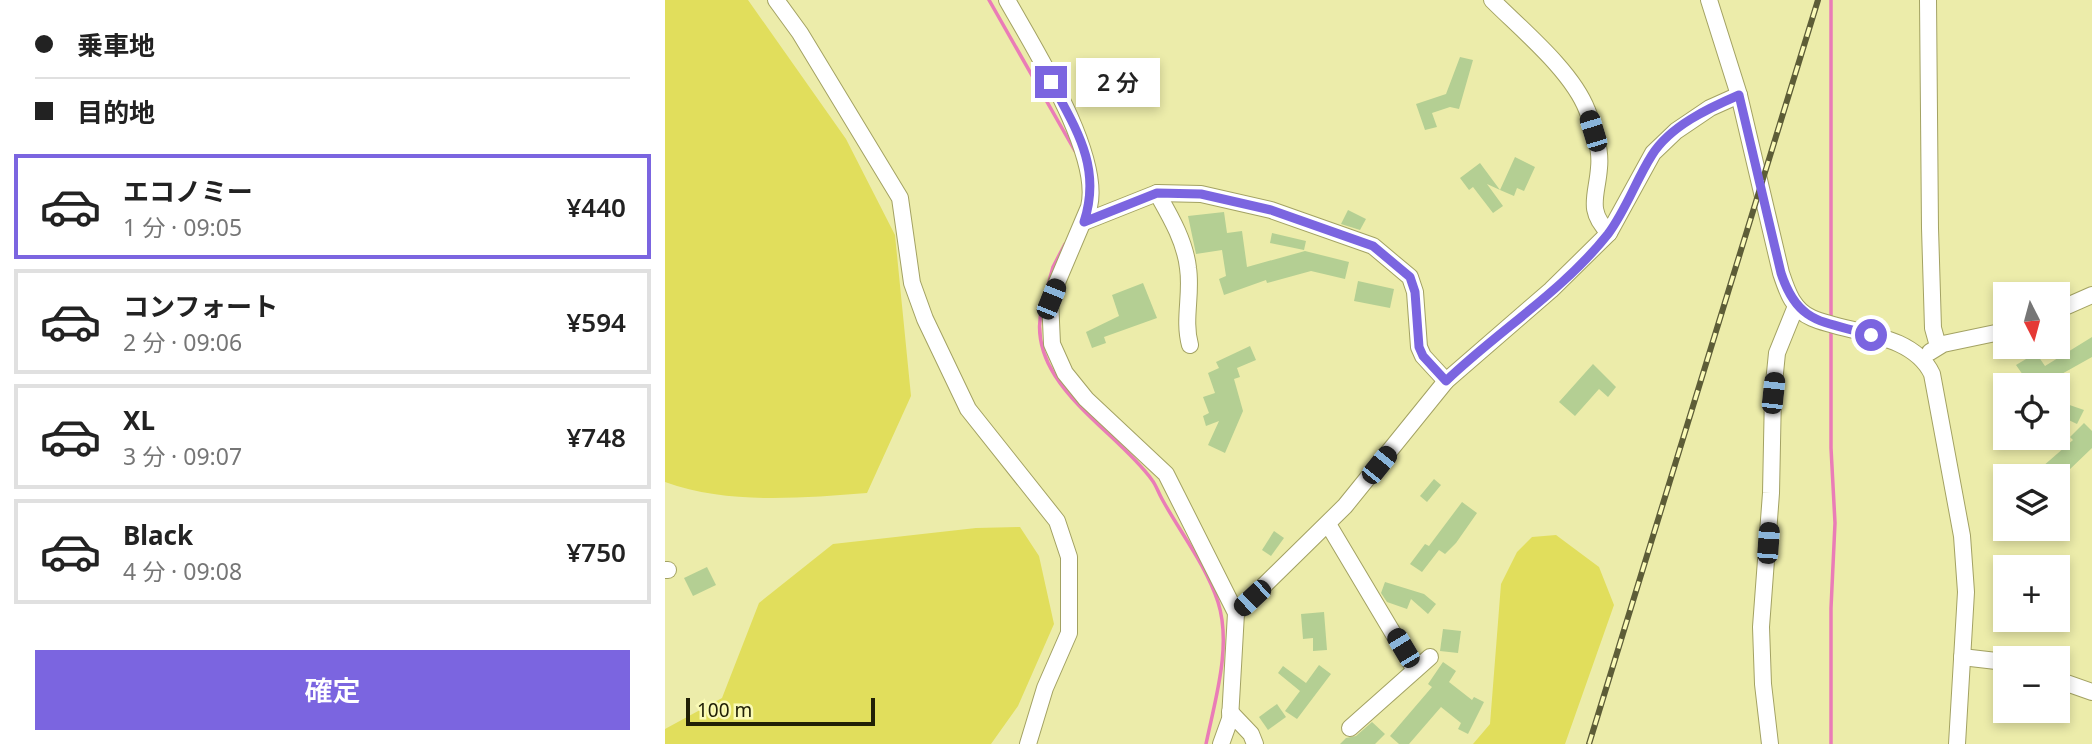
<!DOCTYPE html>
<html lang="ja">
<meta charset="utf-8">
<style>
body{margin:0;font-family:"Noto Sans","Noto Sans JP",sans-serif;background:#f6f6f6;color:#222;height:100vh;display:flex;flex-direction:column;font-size:26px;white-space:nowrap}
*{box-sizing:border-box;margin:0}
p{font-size:23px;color:#767676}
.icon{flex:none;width:38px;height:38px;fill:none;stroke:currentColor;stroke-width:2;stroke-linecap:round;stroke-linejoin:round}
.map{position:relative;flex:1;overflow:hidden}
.side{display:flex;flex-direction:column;background:#fff;width:665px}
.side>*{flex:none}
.banner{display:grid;align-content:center;height:154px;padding:0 35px;background:#fff}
.needle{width:46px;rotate:174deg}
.controls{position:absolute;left:1328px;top:282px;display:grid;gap:14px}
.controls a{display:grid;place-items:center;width:77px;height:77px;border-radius:0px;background:#fff;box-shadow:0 4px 10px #0003;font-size:35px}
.scale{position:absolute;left:21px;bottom:18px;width:189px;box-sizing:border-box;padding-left:7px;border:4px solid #212006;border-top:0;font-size:19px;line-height:24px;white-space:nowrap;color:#212006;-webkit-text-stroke:5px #fafab7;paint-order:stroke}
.end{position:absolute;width:32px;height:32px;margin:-16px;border:9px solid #7b65e0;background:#fff;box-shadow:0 0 0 4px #fff}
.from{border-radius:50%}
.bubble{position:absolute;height:49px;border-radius:0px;background:#fff;box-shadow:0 4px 10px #0003;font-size:23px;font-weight:600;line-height:49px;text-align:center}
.car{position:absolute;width:21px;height:42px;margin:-21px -10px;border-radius:9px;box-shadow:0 0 5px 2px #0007;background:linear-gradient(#222 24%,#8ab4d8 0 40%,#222 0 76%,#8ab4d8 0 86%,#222 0)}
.banner b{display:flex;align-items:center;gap:24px;height:66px;font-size:26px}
.banner b+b{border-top:2px solid #e0e0e0}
.banner i{width:18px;height:18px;background:#222}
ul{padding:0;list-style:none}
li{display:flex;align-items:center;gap:21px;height:105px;margin:0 14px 10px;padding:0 21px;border:4px solid #e0e0e0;border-radius:0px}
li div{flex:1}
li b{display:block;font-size:26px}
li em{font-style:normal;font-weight:600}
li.active{border-color:#7b65e0}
li>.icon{width:63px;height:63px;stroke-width:1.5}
.action{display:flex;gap:14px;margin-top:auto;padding:14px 35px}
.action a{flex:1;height:80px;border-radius:0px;background:#7b65e0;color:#fff;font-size:28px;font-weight:600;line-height:80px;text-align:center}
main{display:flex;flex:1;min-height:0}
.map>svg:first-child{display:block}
.green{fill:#e1de5c}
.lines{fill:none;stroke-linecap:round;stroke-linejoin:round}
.stream{stroke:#ea7cb7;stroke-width:3.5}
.building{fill:#b4cf93}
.minor-casing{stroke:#a3a263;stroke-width:18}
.minor{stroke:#fff;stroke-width:16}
.rail-casing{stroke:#5d5d37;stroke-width:6}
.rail{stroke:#fafab7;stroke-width:3.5;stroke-dasharray:10;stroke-linecap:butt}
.route{stroke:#7b65e0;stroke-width:9}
</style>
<main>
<section class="side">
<div class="banner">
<b><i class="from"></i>乗車地</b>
<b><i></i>目的地</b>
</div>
<ul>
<li class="active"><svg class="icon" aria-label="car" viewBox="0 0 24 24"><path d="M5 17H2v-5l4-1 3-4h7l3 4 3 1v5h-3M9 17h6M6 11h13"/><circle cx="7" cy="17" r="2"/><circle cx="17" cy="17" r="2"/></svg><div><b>エコノミー</b><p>1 分 · 09:05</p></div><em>¥440</em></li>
<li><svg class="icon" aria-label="car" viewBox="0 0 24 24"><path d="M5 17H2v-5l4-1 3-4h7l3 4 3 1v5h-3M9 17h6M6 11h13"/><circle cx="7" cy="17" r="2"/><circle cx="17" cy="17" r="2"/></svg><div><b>コンフォート</b><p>2 分 · 09:06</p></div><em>¥594</em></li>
<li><svg class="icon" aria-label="car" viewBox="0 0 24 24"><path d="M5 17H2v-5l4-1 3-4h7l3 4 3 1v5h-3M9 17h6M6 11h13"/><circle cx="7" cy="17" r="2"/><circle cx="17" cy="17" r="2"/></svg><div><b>XL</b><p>3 分 · 09:07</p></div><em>¥748</em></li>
<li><svg class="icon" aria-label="car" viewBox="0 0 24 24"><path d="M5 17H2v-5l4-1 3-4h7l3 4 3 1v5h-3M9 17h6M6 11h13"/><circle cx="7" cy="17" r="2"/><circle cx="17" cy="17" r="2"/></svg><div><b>Black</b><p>4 分 · 09:08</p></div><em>¥750</em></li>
</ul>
<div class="action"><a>確定</a></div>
</section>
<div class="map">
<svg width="1427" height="744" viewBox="0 0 1427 744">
<rect width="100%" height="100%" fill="#ececaa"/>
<g class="green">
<path d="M0 0H83L181 139 230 235 246 396 202 493C135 498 64 505 0 482Z"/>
<polygon points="355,527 374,556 389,624 353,706 326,744 0,744 0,729 57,698 94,603 168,544 311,528"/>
<polygon points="891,535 934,567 949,605 900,744 808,744 825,724 836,584 852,552 867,537"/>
</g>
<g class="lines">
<g class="stream">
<polyline points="324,0 410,151"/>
<polyline points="1166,0 1166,319"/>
<polyline points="383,285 388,267 400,244"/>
<path d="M378 303C355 381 450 428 487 480 491 485 493 492 497 499 515 532 541 565 553 602 567 646 550 700 541 744"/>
<polyline points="1166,330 1166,448 1170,523 1166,608 1166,744"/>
</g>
</g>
<g class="building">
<polygon points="795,57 808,60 794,109 785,107 767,113 772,127 760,130 751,104 781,94"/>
<polygon points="850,157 870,167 859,191 852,188 849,196 835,190"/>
<polygon points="815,163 835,190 822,184 838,206 828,213 808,187 804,190 795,178"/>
<polygon points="683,210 701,219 695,230 676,224"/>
<polygon points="559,212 562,233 577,231 582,267 640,251 684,262 680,279 646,271 602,283 601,280 559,295 554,279 561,276 557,250 531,254 523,216"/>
<polygon points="607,233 641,241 639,250 605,243"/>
<polygon points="693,281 729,289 725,308 689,301"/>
<polygon points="478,283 492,318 439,337 441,343 427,348 421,332 454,316 447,295"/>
<polygon points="1427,337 1427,357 1377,385 1365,385 1351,365 1371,353 1380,366"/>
<polygon points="585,346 591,360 572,368 575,377 569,379 578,411 560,453 543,445 554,421 541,426 538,416 544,413 538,397 550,393 543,373 554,368 551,362"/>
<polygon points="928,364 951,387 943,397 934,389 910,416 894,402"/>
<polygon points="1393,401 1419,410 1412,424 1393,415"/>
<polygon points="1419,423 1427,431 1427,448 1403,471 1397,465 1387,476 1377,467 1408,440 1405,437"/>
<polygon points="769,479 776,485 762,502 755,496"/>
<polygon points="797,502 812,513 791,543 780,554 774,550 757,572 745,564 760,544 764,546"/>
<polygon points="609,531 619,538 606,556 597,550"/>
<polygon points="42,567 51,585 28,596 19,578"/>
<polygon points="720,582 759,594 771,604 763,614 746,599 742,609 722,602 716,593"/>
<polygon points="659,612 662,650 648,651 648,638 638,639 636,614"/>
<polygon points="778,629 796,631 793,653 775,651"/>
<polygon points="778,662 791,671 784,682 807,700 809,697 819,702 803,734 793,729 796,723 776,707 744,744 734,744 725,736 767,687 763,684"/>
<polygon points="654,665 666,674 632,719 620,711 635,691 613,673 618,666 641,683"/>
<polygon points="612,704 621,717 603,730 594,717"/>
<polygon points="707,722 720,734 710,744 675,744 681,738 691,736"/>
</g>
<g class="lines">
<defs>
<g id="minor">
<polyline points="111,0 135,33 235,198 247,283 260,319 303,409 392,521 404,557 404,633 380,688 363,744"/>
<path d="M342 0C369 48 437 155 424 207L385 299 387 344 400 373 421 399 501 474 571 613 565 719 556 744"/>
<path d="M827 0C857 30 907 71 922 110 929 127 936 150 934 168 932 196 921 210 944 233"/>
<path d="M1044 0 1074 95 1116 273C1122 291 1128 310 1147 318 1184 334 1247 332 1267 374L1297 536 1301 592 1292 744"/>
<polyline points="1263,0 1265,228 1268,328 1273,346"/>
<path d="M492 193C505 216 520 241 523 268 527 294 518 320 525 345"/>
<polyline points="419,222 492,193 536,194 606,210 708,246 745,277 750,292 754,347 758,356 781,381"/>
<polyline points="1393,310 1427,295"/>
<polyline points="1265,352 1278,344 1340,331"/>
<polyline points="663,524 750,670"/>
<polyline points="0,570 3,570"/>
<polyline points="571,613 680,506 781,381 886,290 944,233 988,153 1011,131 1045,108 1074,95"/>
<polyline points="1297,657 1340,662"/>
<polyline points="1393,680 1427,692"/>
<polyline points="565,712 586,734 590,744"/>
<polyline points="685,728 765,657"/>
<polyline points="1105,744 1098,684 1096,627 1106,493 1108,393 1112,353 1131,306"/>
</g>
</defs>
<use href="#minor" class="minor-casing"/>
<use href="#minor" class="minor"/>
<defs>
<polyline id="rail" points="924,744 1153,0"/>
</defs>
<use href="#rail" class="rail-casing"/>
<use href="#rail" class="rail"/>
</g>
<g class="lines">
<path class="route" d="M386 82C411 129 437 167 419 222L492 193 536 194 606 210 708 246 745 277 750 292 754 347 758 356 781 381C833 331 898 291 943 234 961 210 971 180 987 155 1005 126 1044 108 1074 95L1116 273C1133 325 1159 321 1206 335"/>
</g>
</svg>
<div class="controls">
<a><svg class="needle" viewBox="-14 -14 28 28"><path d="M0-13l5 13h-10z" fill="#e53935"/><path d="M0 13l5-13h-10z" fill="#767676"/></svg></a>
<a><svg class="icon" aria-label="locate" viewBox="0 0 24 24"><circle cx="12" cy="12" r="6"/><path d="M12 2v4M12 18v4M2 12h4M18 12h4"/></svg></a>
<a><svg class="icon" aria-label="layers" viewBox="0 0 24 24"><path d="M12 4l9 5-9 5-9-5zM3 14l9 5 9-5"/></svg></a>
<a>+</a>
<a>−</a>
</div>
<div class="scale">100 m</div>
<i class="end from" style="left:1206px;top:335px"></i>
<i class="end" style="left:386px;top:82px"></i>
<div class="bubble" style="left:411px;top:58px;width:84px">2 分</div>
<i class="car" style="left:928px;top:131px;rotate:343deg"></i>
<i class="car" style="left:386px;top:299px;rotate:22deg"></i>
<i class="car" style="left:1108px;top:393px;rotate:6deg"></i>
<i class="car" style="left:714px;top:465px;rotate:39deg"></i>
<i class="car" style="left:1103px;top:543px;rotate:4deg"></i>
<i class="car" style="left:587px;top:598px;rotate:227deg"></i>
<i class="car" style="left:738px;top:648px;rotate:329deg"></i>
</div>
</main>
